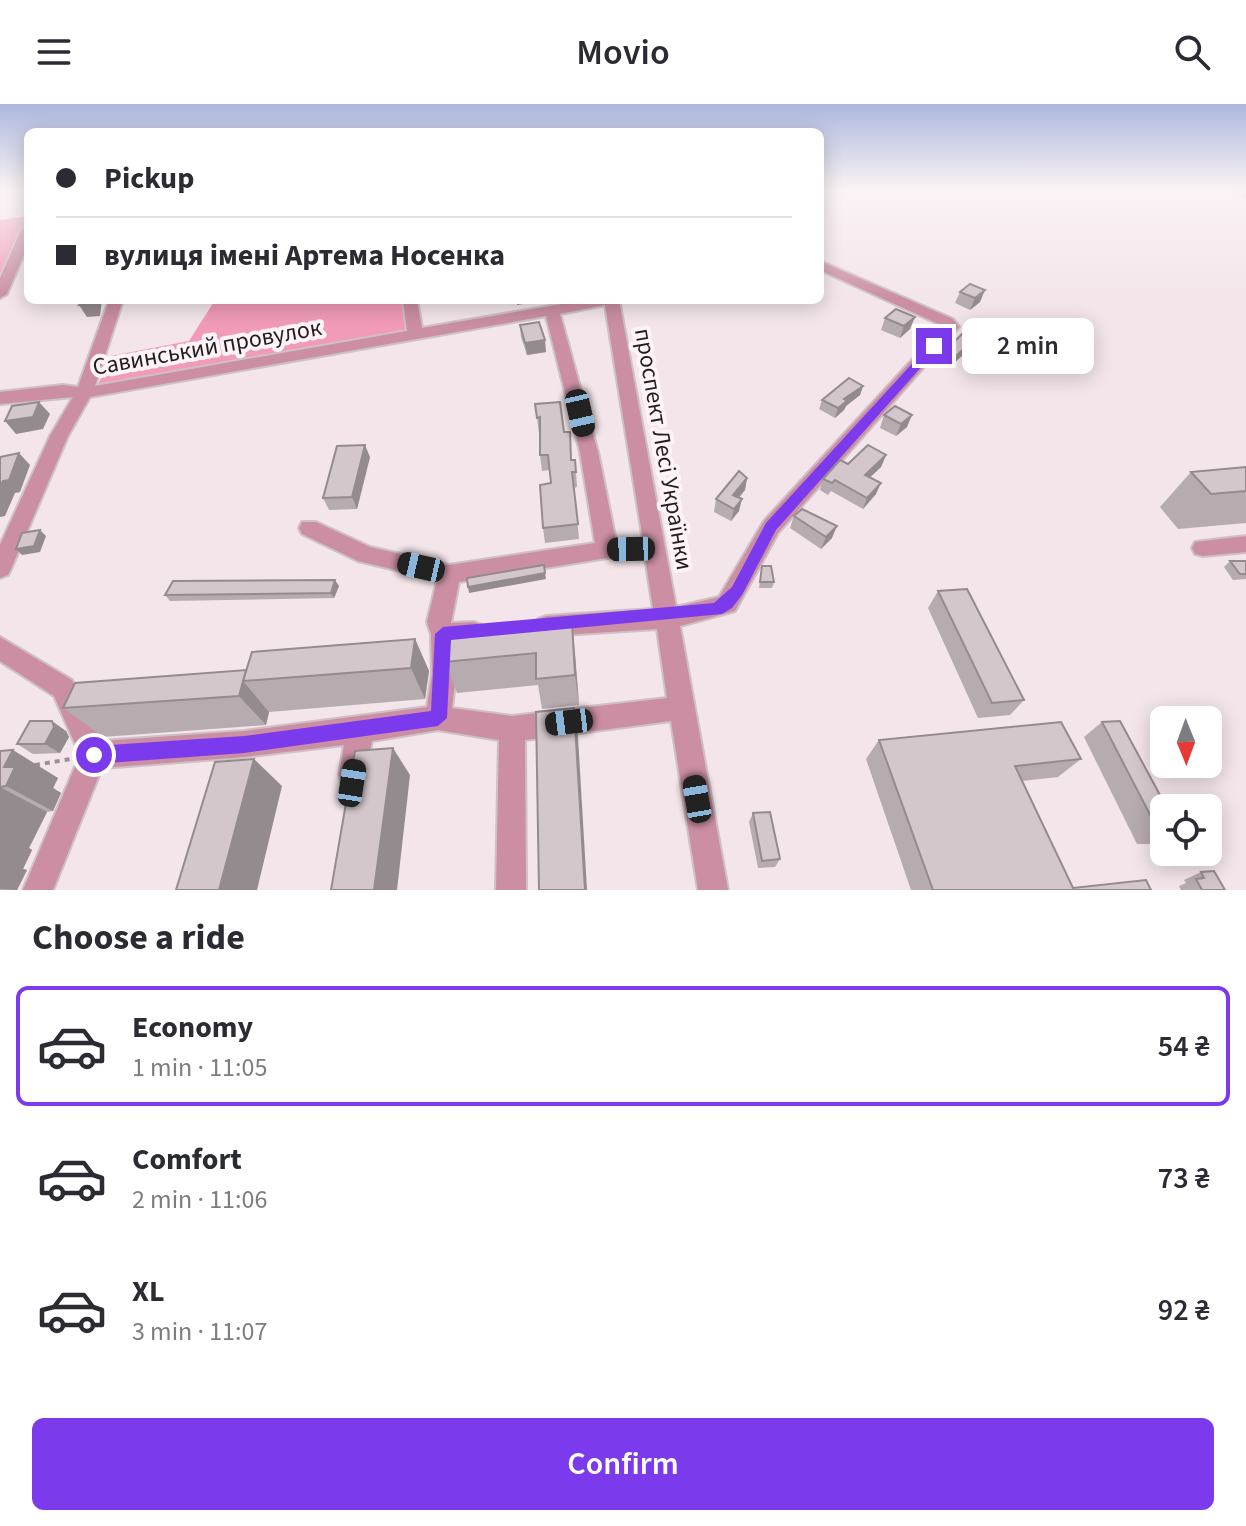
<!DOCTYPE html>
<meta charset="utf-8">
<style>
body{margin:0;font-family:"Source Sans 3",sans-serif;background:#f2f2f3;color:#2b2b33;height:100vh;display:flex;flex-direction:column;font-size:30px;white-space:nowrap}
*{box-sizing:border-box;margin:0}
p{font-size:26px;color:#7c7c81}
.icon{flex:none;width:44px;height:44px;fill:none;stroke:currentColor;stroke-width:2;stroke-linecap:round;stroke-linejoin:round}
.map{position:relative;height:786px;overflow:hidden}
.drawer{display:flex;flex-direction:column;background:#fff;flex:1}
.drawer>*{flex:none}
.top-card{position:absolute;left:24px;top:24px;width:800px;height:176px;border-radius:12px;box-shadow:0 4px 20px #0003;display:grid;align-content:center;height:176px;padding:0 32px;background:#fff}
.needle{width:52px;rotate:179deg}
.tools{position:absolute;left:1150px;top:602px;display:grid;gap:16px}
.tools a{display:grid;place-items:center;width:72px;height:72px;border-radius:12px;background:#fff;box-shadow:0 4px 20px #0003;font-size:40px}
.end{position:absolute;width:36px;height:36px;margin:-18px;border:10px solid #7c3aed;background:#fff;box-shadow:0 0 0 4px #fff}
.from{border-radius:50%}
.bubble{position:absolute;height:56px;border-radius:12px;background:#fff;box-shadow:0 4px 20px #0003;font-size:26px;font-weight:600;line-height:56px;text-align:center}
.car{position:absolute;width:24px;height:48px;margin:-24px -12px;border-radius:10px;box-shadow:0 0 6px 2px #0007;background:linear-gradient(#222 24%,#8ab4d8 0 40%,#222 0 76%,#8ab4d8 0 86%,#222 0)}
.top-card b{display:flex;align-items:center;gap:28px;height:76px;font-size:30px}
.top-card b+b{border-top:2px solid #e1e1e2}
.top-card i{width:20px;height:20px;background:#2b2b33}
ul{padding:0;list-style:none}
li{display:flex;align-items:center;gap:24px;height:120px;margin:0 16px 12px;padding:0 16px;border:4px solid transparent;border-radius:12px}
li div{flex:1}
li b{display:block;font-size:30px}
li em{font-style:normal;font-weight:600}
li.current{border-color:#7c3aed}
li>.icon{width:72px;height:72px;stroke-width:1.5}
h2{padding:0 32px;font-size:36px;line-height:96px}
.cta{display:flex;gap:16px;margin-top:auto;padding:16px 32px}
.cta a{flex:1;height:92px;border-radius:12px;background:#7c3aed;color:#fff;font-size:32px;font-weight:600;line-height:92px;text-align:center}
header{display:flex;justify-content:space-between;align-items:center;height:104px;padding:0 32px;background:#fff;font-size:36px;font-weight:600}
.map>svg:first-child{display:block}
.green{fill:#f19bb9}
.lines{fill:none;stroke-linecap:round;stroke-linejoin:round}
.minor-casing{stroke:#cdc1c5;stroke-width:4}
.path-far1{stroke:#9a9093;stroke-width:2;stroke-dasharray:3 3;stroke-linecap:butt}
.path{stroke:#9a9093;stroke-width:4;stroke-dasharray:5 5;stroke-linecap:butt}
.minor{fill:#cb8ea3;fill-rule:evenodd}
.wall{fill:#b6abaf}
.shaded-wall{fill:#948b8e}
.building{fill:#d4c7cb;stroke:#948b8e;stroke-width:2}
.route{fill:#7c3aed}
.labels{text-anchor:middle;stroke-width:8;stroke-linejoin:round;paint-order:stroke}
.street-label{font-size:24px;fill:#221e1f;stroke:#fef3f7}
</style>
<header><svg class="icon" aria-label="menu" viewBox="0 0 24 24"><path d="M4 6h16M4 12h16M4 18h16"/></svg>Movio<svg class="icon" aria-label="search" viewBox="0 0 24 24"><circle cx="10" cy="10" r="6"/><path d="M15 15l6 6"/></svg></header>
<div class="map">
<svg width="1246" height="786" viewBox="0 0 1246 786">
<rect width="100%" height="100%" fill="#f3e5e9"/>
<g class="green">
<polygon points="28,112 28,123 0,190 0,116"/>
<polygon points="215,196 407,196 411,225 97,283 111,252 189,237"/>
</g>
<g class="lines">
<defs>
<g id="minor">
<polygon points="1232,85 1246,85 1246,93"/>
<polygon points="28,122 28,141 7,190 0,194 0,174 21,126"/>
<path d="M820 157 953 215 959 223 778 429 735 507 680 522 728 786H698L671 617 525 636 526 786H496L499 636 438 626 372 637 363 681 353 685 343 681 339 671 344 641 244 653 102 664 53 786H23L80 651 54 592 0 557V533L72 576 101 637 244 627 427 603 432 570 431 530 427 518 437 476 358 457 302 430 299 424 302 418H316L370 443 449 461 595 439 580 348 546 212 90 293 68 332 11 465 8 471 0 474V441L50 332 73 293 0 300V288L63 281 78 283 109 196H123L95 282 407 227 403 196H417L422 224 585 196H619L676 503 719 493 764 417 943 222 820 166ZM605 201 643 436 616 437 598 348 560 210ZM645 453 653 505 546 512 538 515 534 522 538 529 546 532 657 525 667 594 512 612 452 604 456 570 455 540 482 535 486 528 482 521 474 518 451 519 459 478 607 454Z"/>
<polygon points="1246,432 1246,448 1203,452 1195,450 1192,444 1195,438"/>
</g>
</defs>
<use href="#minor" class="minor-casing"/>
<polyline class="path-far1" points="0,88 28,85"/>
<polyline class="path" points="35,661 71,655"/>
<use href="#minor" class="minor"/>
</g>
<g class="wall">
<polygon points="970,180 980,198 970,206 955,199 960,188"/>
<polygon points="885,214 910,225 900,234 881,226"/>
<polygon points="520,221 546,248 527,251 521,233"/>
<polygon points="980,235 950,263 940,258 944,248"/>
<polygon points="863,282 860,291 846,302 844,306 835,314 819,305 822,296"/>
<polygon points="535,300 564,328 571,356 576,368 577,383 574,384 579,435 545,439 543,424 551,379 550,366 542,367 540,351 540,329 539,329"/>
<polygon points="884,311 907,323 896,332 880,324"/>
<polygon points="886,351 881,363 870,373 876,390 863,405 831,387 828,391 820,386 823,375 848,360"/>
<polygon points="370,353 357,405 329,406 323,394"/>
<polygon points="1246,363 1246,419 1178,425 1160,403 1191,368"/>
<polygon points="747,374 745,386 739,393 739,407 731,417 714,408 716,395"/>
<polygon points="794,412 832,434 821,445 790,424"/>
<polygon points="1230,457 1246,457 1246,475 1233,476 1224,463"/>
<polygon points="762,462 774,478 772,484 759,484"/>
<polygon points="339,482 334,494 170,497 165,491"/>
<polygon points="938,487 1024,596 1010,611 978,614 928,504"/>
<polygon points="447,529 575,550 579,601 542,605 538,581 457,589 445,558"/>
<polygon points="415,535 429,567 425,595 269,608 266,621 103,633 63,604 246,566"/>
<polygon points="1102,618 1164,704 1164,735 1156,740 1137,740 1084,633"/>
<polygon points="66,627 69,633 60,649 33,650 17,640"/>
<polygon points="879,636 1081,655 1058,673 1022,677 1073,784 1151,786 911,786 866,655"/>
<polygon points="0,647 58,674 53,684 61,689 53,707 47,708 29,744 32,746 23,765 27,766 17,786 0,786"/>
<polygon points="753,709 780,755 775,763 758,764 749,718"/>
<polygon points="1201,768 1225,786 1181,786 1179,782 1186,779 1184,776"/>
</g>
<g class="shaded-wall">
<polygon points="985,186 980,198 970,206 975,194"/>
<polygon points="93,196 102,196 100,212 87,213 79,201"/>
<polygon points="517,196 530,196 530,199 517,201"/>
<polygon points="915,213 910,225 900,234 904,222"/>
<polygon points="984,226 980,235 950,263 955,253"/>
<polygon points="545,236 546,248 527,251 525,239"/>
<polygon points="863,282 860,291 846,302 844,306 835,314 838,304 844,295"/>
<polygon points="39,298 50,310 43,325 16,330 5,317"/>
<polygon points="912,311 907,323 896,332 901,320"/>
<polygon points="365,341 370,353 357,405 352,393"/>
<polygon points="19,349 30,361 20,388 15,389 5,412 0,413 0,382"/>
<polygon points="886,351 881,363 861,382 865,371"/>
<polygon points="747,374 745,386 731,403 733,391"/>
<polygon points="881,379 876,390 863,405 867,394"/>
<polygon points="742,395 739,407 731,417 734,405"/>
<polygon points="837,422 832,434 821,445 826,433"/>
<polygon points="40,426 46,432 40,448 22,451 16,445"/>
<polygon points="545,469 546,475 469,489 468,483"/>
<polygon points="335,476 339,482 334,494 331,489"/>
<polygon points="572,518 575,550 579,601 575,571"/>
<polygon points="415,535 429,567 425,595 411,564"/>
<polygon points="243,577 269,608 266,621 239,592"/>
<polygon points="574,604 578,633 587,786 585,786"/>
<polygon points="52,617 66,627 69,633 60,649 45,640"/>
<polygon points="393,644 410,671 397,786 374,786"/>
<polygon points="13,646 58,674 53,684 61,689 53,707 6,682 4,663"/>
<polygon points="254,655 282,682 257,786 219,786"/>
<polygon points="0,683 47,708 29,744 32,746 23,765 27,766 17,786 0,785"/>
</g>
<g class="building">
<polygon points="970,180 985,186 975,194 960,188"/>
<polygon points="82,196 93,196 92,200 79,201"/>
<polygon points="896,205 915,213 904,222 885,214"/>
<polygon points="539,218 545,236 525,239 520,221"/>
<polygon points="972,220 984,226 955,253 944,248"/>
<polygon points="849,274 863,282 844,295 847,297 838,304 822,296"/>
<polygon points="39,298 33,313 5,317 12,302"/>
<polygon points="560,298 564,328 570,328 571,356 575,356 576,368 572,368 578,420 543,424 540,381 551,379 548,351 540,351 540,313 537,314 535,300"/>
<polygon points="895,302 912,311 901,320 884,311"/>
<polygon points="365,341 352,393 323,394 337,342"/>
<polygon points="868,341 886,351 865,371 881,379 867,394 835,376 832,379 823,375 840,356 848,360"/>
<polygon points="19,349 9,376 3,377 0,382 0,353"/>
<polygon points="1246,363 1246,387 1211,390 1191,368"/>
<polygon points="739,367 747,374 733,391 742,395 734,405 716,395"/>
<polygon points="802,405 837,422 826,433 794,412"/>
<polygon points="40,426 34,442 16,445 22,429"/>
<polygon points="1230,457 1246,457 1246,470 1240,470"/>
<polygon points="544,461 545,469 468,483 467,474"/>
<polygon points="762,462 771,462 774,478 760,478"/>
<polygon points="335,476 331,489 165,491 173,477"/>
<polygon points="967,485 1024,596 992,599 938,487"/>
<polygon points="572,518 575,571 536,575 536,549 445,558 447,529"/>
<polygon points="415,535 411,564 243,577 252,548"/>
<polygon points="246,566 239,592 63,604 75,579"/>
<polygon points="574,604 585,786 539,786 536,608"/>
<polygon points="30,617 52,617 54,623 45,640 17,640"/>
<polygon points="1120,617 1167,704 1164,704 1164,728 1159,728 1102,618"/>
<polygon points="1061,618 1081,655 1015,662 1073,784 1146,776 1151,786 933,786 879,636"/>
<polygon points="393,644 374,786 331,786 355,647"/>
<polygon points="13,646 4,663 15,663 6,682 0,683 0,647"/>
<polygon points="254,655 219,786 176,786 215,658"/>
<polygon points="770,708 780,755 762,757 753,709"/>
<polygon points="1214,767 1225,786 1202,786 1196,775 1204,774 1201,768"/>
</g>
<linearGradient id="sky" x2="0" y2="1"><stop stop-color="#adb7de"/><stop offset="0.44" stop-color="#faf3f5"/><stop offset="1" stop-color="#faf3f5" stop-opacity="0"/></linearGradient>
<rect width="1246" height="195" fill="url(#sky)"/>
<polygon class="route" points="931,239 940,242 776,426 742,491 732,504 722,510 451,536 447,614 438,622 244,649 94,660 88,657 85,651 94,642 244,632 431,607 435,530 443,523 714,499 732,483 766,419"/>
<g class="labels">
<g class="street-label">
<text transform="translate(207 243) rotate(-10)" y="8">Савинський провулок</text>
<text transform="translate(664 345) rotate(80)" y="8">проспект Лесі Українки</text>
</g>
</g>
</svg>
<div class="tools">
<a><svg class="needle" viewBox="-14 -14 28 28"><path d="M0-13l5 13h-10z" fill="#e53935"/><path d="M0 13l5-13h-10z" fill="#7c7c81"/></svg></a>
<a><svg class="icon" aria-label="locate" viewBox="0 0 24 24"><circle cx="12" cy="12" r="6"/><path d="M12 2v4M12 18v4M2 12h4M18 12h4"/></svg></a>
</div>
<i class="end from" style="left:94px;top:651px"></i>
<i class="end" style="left:934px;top:242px"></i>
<div class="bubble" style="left:962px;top:214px;width:132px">2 min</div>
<i class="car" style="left:580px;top:309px;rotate:167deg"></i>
<i class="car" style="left:631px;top:445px;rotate:269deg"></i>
<i class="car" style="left:421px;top:463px;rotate:283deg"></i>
<i class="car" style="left:569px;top:618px;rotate:263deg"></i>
<i class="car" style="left:352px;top:679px;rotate:9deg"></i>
<i class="car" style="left:697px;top:695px;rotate:350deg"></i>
<div class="top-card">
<b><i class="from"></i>Pickup</b>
<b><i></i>вулиця імені Артема Носенка</b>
</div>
</div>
<section class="drawer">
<h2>Choose a ride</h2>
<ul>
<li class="current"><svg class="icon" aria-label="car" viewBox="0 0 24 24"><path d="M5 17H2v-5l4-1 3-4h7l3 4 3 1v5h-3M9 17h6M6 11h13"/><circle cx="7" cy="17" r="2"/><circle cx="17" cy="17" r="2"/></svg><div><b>Economy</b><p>1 min · 11:05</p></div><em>54 ₴</em></li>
<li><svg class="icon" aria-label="car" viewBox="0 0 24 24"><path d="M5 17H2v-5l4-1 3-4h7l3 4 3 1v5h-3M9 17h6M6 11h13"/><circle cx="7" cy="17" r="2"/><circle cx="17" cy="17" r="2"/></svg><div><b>Comfort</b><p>2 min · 11:06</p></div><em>73 ₴</em></li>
<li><svg class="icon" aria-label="car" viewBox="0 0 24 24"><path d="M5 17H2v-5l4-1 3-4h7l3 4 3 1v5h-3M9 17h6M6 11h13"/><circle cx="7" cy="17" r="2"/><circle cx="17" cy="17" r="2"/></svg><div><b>XL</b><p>3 min · 11:07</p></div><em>92 ₴</em></li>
</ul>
<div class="cta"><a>Confirm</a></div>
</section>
